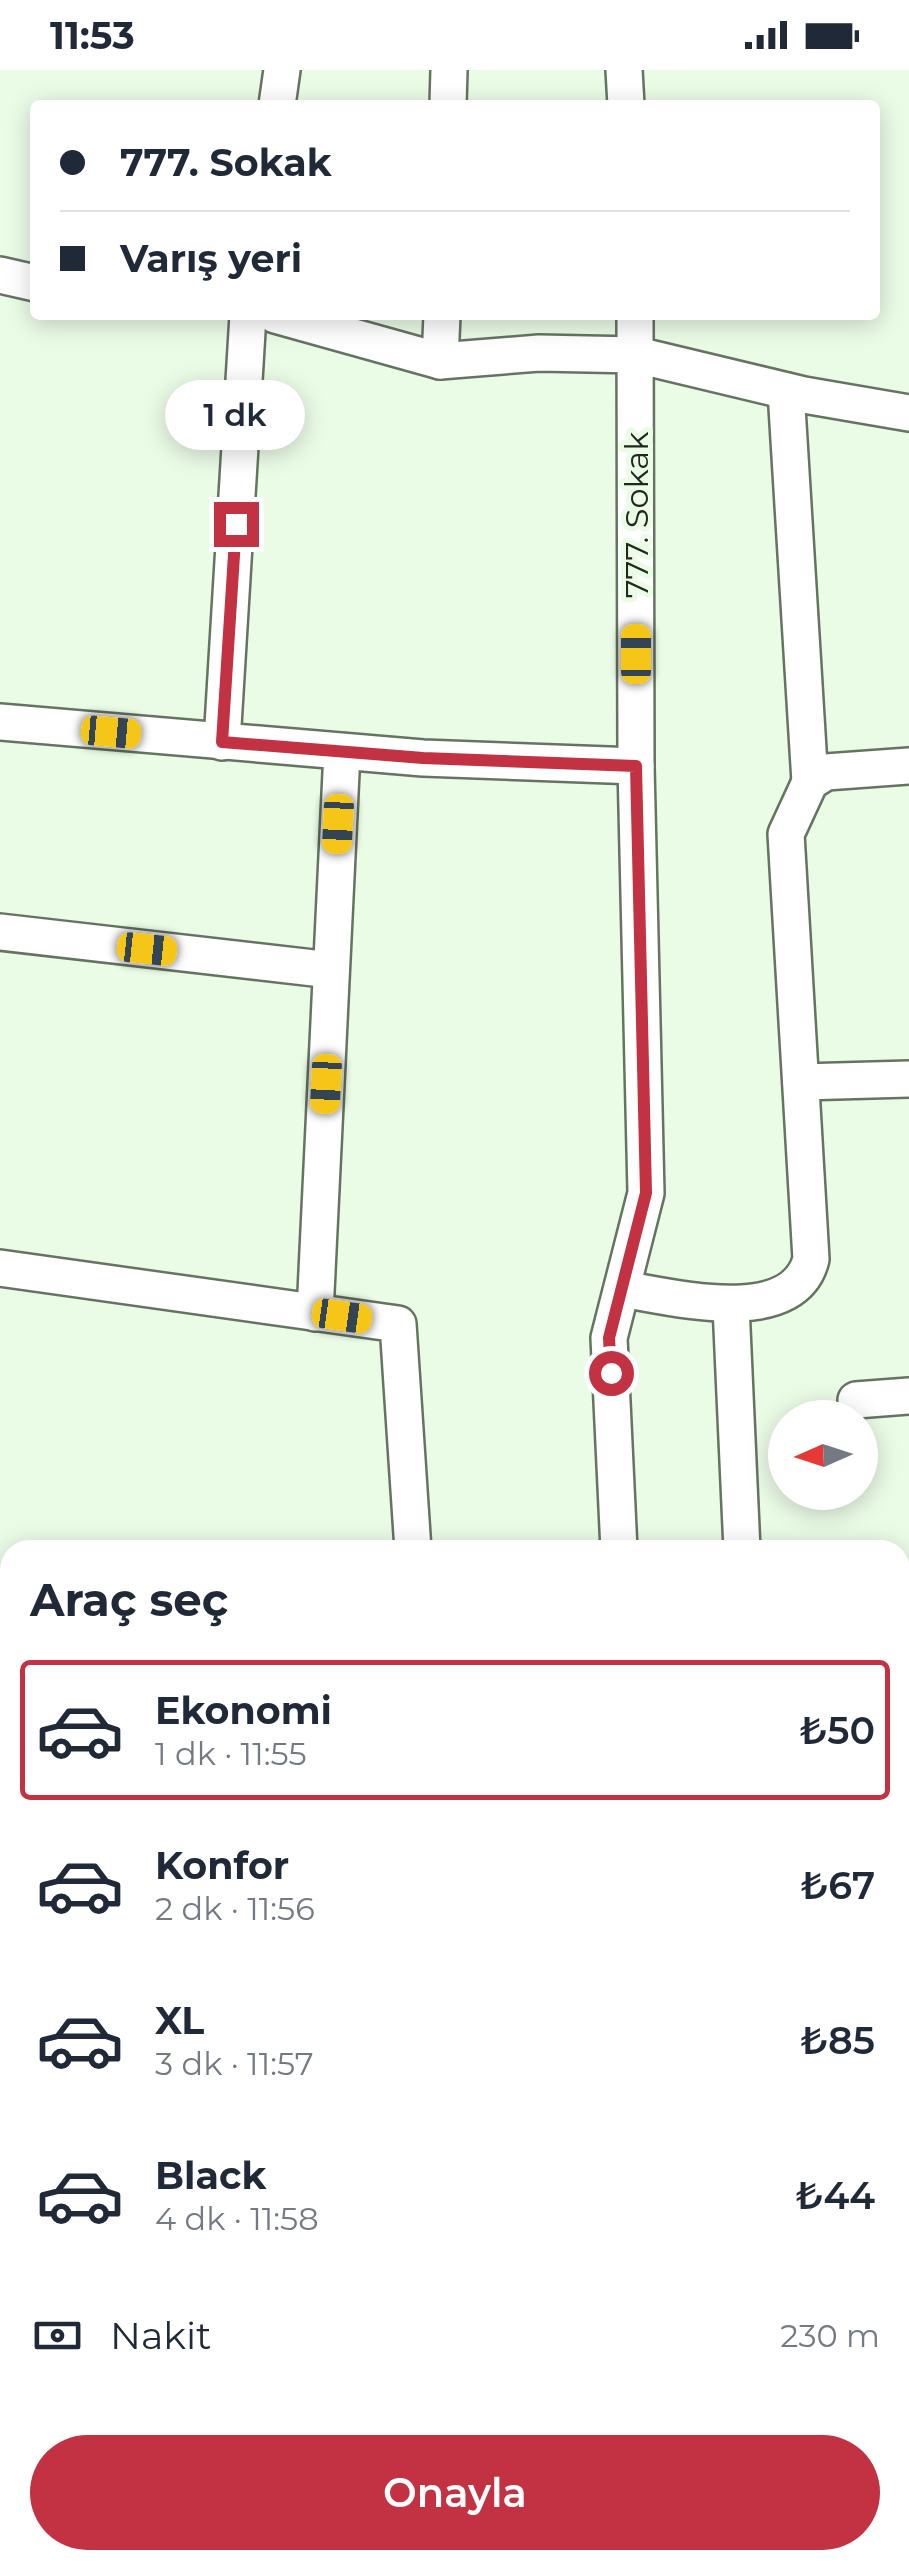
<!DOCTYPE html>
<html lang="tr">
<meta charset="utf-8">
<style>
body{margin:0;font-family:Montserrat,sans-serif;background:#f6f6f7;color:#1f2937;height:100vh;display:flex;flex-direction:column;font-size:38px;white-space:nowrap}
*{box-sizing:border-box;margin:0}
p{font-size:32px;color:#747a83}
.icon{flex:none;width:55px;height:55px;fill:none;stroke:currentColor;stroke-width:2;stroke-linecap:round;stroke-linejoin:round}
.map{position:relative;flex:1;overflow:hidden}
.drawer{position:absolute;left:0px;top:1470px;width:910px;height:1030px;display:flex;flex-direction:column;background:#fff;border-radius:30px 30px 0 0;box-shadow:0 5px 25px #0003}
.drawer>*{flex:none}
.top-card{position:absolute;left:30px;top:30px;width:850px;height:220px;border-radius:10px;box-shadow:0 5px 25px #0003;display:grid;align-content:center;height:220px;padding:0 30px;background:#fff}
.needle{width:65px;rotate:267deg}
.controls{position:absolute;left:768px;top:1330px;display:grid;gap:20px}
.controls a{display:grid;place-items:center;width:110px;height:110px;border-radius:50%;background:#fff;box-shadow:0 5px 25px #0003;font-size:50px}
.end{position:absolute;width:45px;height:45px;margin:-22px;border:12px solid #c23243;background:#fff;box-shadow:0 0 0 5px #fff}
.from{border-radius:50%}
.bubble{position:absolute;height:70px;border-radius:35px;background:#fff;box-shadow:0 5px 25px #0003;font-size:32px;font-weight:600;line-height:70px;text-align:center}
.car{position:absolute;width:30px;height:60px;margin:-30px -15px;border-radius:12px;box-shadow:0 0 8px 2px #0007;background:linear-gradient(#f5c518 24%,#345 0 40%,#f5c518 0 76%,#345 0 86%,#f5c518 0)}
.top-card b{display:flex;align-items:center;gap:35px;height:95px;font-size:38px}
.top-card b+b{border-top:2px solid #e0e1e3}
.top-card i{width:25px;height:25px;background:#1f2937}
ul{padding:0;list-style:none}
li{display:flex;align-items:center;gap:30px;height:140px;margin:0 20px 15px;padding:0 10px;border:5px solid transparent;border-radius:10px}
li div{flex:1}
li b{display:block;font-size:38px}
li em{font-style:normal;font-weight:600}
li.selected{border-color:#c23243}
li>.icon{width:90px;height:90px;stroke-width:1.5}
h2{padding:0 30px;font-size:45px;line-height:120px}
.pay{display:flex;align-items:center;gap:25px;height:110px;padding:0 30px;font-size:38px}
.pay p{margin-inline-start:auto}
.primary-button{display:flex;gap:20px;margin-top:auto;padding:20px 30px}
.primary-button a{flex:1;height:115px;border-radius:60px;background:#c23243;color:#fff;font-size:40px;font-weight:600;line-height:115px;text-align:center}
.status{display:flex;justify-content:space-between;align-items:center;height:70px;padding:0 50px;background:#fff;direction:ltr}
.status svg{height:28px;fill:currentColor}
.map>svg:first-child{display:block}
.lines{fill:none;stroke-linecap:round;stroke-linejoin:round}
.minor-casing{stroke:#657461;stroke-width:40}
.minor{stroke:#fff;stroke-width:35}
.route{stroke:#c23243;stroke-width:12}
.labels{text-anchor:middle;stroke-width:10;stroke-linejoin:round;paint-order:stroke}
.street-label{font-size:32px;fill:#21271f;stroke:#eafbe6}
</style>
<div class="status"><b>11:53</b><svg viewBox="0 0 49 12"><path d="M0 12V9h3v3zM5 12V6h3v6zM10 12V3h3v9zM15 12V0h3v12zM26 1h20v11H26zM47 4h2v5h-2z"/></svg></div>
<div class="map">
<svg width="909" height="2500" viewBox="0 0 909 2500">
<rect width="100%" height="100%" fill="#eafbe6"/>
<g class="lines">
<defs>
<g id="minor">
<polyline points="624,0 626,35"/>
<polyline points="277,35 282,0"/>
<polyline points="448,35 449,0"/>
<polyline points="0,205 35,213"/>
<polyline points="275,245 440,291 539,283 637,285 804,325 909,343"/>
<polyline points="440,291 442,245"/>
<polyline points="786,321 810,712"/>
<polyline points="0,652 423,688 636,696"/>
<polyline points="222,672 248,245"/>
<polyline points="0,862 331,900"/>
<polyline points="801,1012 909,1009"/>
<polyline points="0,1198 398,1254 413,1480"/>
<path d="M622 1219C672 1227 794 1259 811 1189L786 764 810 712 826 702 909 696"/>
<polyline points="731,1236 742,1480"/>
<polyline points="315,1243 342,682"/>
<polyline points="856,1330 909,1326"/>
<polyline points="619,1480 609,1268 646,1123 636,696 635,245"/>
<polyline points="900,1638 909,1638"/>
<polyline points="0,1690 10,1692"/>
<polyline points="0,1919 10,1920"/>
<polyline points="900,1997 909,1997"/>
<polyline points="0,2105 10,2106"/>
<polyline points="900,2401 909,2400"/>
<polyline points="0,2456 10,2455"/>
<polyline points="262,2490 262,2500"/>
<polyline points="702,2490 702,2500"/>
</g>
</defs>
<use href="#minor" class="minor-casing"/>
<use href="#minor" class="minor"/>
</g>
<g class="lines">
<polyline class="route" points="236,454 222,672 423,688 636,696 646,1123 609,1268 611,1303"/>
</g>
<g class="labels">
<g class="street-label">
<text transform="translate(637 445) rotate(-90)" y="11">777. Sokak</text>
</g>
</g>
</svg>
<div class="controls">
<a><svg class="needle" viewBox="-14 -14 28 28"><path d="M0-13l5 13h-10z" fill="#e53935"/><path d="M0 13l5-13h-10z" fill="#747a83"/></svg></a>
</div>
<i class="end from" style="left:611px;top:1303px"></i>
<i class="end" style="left:236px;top:454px"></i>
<div class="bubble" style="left:165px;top:310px;width:140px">1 dk</div>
<i class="car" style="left:636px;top:584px;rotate:0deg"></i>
<i class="car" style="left:111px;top:662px;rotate:95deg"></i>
<i class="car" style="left:338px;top:754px;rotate:183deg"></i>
<i class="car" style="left:147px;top:879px;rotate:96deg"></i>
<i class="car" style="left:326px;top:1014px;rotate:183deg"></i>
<i class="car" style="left:342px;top:1246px;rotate:98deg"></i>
<div class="top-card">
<b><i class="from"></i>777. Sokak</b>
<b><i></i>Varış yeri</b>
</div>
<section class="drawer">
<h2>Araç seç</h2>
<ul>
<li class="selected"><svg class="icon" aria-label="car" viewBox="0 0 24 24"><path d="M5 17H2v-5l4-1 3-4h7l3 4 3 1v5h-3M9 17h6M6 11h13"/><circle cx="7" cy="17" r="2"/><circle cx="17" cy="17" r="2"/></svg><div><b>Ekonomi</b><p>1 dk · 11:55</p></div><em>₺50</em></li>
<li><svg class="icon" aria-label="car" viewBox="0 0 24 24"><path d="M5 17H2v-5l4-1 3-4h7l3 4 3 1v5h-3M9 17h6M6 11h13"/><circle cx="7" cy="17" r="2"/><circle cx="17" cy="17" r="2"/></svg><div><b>Konfor</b><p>2 dk · 11:56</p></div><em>₺67</em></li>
<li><svg class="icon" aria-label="car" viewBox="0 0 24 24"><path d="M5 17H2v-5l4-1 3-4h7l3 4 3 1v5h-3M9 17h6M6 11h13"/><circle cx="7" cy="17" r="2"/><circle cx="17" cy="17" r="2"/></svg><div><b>XL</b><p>3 dk · 11:57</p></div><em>₺85</em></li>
<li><svg class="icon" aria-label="car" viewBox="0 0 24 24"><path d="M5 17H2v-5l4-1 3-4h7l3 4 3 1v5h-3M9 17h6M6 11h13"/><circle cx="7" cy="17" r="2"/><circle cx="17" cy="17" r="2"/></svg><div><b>Black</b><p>4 dk · 11:58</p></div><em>₺44</em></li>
</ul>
<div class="pay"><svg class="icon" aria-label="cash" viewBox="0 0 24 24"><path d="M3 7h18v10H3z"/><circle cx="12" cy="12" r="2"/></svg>Nakit<p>230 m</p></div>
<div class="primary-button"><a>Onayla</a></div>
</section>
</div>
